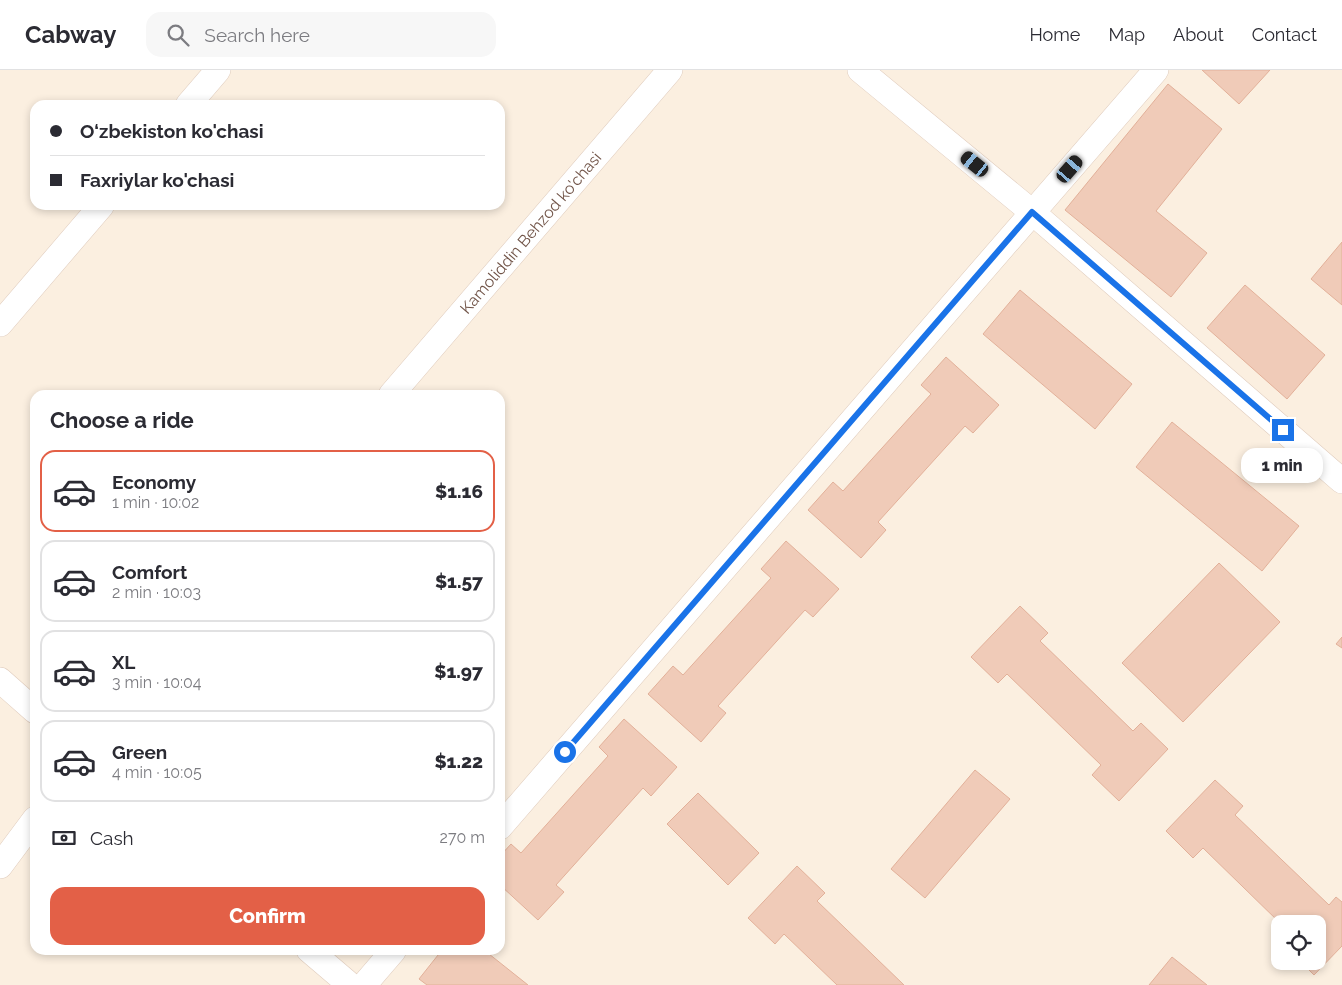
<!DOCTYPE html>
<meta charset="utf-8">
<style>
body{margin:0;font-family:Raleway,sans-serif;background:#f7f7f7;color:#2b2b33;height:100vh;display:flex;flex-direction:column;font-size:19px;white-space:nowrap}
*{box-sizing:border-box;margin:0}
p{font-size:16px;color:#7c7c81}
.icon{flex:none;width:28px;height:28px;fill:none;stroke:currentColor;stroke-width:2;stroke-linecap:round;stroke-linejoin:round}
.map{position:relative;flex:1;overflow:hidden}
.panel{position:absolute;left:30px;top:320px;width:475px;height:565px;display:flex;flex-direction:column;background:#fff;border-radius:15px;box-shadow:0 2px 8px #0003}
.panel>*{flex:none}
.guide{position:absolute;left:30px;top:30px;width:475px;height:110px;border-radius:15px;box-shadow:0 2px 8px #0003;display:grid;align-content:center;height:110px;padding:0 20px;background:#fff}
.tools{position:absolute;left:1271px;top:845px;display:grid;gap:10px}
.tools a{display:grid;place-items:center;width:55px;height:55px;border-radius:10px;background:#fff;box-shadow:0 2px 8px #0003;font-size:25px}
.end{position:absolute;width:22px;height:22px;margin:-11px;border:6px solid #1a73e8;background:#fff;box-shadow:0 0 0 2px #fff}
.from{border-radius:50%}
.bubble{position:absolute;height:35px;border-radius:15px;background:#fff;box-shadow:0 2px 8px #0003;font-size:16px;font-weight:800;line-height:35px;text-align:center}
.car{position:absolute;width:15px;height:30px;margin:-15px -8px;border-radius:6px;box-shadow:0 0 4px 1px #0007;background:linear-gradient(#222 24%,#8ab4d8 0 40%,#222 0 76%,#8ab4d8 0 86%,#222 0)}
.guide b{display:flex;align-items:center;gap:18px;height:48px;font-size:19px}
.guide b+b{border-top:1px solid #e1e1e2}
.guide i{width:12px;height:12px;background:#2b2b33}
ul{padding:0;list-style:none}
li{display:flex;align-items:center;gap:15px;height:82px;margin:0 10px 8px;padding:0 10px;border:2px solid #e1e1e2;border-radius:15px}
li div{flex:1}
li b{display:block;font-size:19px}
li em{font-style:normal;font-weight:800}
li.active{border-color:#e36047}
li>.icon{width:45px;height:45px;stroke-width:1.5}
h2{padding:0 20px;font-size:22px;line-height:60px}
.pay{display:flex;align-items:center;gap:12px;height:55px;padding:0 20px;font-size:19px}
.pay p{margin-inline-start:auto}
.cta{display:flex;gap:10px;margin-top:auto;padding:10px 20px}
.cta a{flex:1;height:58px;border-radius:15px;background:#e36047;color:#fff;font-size:20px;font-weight:800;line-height:58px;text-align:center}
header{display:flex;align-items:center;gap:30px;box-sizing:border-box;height:70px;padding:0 25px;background:#fff;border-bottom:1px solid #e1e1e2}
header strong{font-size:24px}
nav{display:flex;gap:28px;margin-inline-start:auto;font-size:18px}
.search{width:350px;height:45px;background:#f7f7f7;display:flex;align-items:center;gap:12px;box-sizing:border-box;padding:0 18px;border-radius:15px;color:#7c7c81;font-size:19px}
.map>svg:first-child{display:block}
.building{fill:#f0cbb8;stroke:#e2b099}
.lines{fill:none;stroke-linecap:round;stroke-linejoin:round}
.minor-casing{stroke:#dfcbbc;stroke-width:26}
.minor{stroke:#fff;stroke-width:25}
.route{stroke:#1a73e8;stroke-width:6}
.labels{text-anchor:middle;stroke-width:5;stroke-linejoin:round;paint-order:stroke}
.street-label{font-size:16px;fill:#715448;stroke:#fff3e5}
</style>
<header>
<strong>Cabway</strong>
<div class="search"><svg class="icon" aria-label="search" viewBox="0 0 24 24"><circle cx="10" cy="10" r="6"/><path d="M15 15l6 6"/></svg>Search here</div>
<nav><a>Home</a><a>Map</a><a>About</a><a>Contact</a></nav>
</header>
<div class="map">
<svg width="1342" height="915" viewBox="0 0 1342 915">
<rect width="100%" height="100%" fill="#fbefe0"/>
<g class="building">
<polygon points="1202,0 1270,0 1239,34"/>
<polygon points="1168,14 1222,59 1156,141 1207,183 1171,227 1065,140"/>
<polygon points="1342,172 1342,235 1311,209"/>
<polygon points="1245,215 1325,285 1287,329 1207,258"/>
<polygon points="1020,220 1132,314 1095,359 983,264"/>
<polygon points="946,287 999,335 973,363 965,356 878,452 886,460 861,488 808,440 833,412 843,421 931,324 921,315"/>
<polygon points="1172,352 1299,456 1262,501 1136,397"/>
<polygon points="786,471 839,519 813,547 805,540 718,636 726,643 701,672 648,624 673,596 683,605 771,508 761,499"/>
<polygon points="1219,493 1280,552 1183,652 1122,593"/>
<polygon points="1020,536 1048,563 1040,571 1133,661 1141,653 1168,679 1119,731 1092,705 1101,695 1007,604 998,613 971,587"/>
<polygon points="1342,567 1342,578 1336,574"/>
<polygon points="624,649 677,697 651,726 643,718 556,815 564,822 538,850 500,815 500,786 511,774 521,783 608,686 599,677"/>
<polygon points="975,700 1010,729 925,828 891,799"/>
<polygon points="1215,710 1243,736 1235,745 1329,835 1336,827 1342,832 1342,876 1314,905 1300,891 1318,891 1318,854 1281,854 1203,778 1193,788 1166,761"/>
<polygon points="698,723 759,783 728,815 667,754"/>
<polygon points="797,796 825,823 817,831 904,915 837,915 784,864 775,874 748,848"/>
<polygon points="442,880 484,880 528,915 427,915 419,909"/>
<polygon points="1172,887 1207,915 1149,915"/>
</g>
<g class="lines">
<defs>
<g id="minor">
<polyline points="860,0 1032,142 1342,411"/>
<polyline points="188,35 218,0"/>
<polyline points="0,254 102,135"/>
<path id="s1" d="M391 325 670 0"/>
<polyline points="0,610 35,641"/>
<polyline points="500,757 1156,0"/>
<polyline points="0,796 35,749"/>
<polyline points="309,880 350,915"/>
<polyline points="364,915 394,880"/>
</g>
</defs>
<use href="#minor" class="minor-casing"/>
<use href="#minor" class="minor"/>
</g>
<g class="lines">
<polyline class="route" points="565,682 1032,142 1283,360"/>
</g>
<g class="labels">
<g class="street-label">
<text dy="6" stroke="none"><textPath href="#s1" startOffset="214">Kamoliddin Behzod ko'chasi</textPath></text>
</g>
</g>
</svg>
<div class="tools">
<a><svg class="icon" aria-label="locate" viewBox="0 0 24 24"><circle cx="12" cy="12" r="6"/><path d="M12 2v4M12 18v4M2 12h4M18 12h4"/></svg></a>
</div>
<i class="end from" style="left:565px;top:682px"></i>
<i class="end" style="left:1283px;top:360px"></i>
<div class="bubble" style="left:1241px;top:378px;width:82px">1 min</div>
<i class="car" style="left:975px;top:94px;rotate:309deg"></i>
<i class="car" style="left:1070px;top:99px;rotate:41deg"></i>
<div class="guide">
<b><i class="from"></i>O‘zbekiston ko'chasi</b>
<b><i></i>Faxriylar ko'chasi</b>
</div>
<section class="panel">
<h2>Choose a ride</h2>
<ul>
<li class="active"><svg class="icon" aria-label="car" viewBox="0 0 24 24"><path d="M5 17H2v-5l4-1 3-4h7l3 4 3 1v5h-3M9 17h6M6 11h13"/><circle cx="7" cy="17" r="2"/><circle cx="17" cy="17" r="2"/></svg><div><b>Economy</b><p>1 min · 10:02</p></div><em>$1.16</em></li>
<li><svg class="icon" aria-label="car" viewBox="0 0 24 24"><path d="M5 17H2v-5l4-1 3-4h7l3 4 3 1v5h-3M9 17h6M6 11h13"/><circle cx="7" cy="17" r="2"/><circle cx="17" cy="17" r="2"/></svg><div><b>Comfort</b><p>2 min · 10:03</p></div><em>$1.57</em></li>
<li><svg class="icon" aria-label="car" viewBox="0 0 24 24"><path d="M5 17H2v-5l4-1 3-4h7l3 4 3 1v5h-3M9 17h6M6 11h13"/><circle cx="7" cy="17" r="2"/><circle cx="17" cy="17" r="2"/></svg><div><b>XL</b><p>3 min · 10:04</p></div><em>$1.97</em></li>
<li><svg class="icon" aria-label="car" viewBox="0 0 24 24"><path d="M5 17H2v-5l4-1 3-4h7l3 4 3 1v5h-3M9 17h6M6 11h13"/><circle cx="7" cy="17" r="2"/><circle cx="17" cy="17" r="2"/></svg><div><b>Green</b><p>4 min · 10:05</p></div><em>$1.22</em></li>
</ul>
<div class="pay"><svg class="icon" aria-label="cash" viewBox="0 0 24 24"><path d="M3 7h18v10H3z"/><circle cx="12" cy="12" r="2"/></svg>Cash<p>270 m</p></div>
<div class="cta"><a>Confirm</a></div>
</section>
</div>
